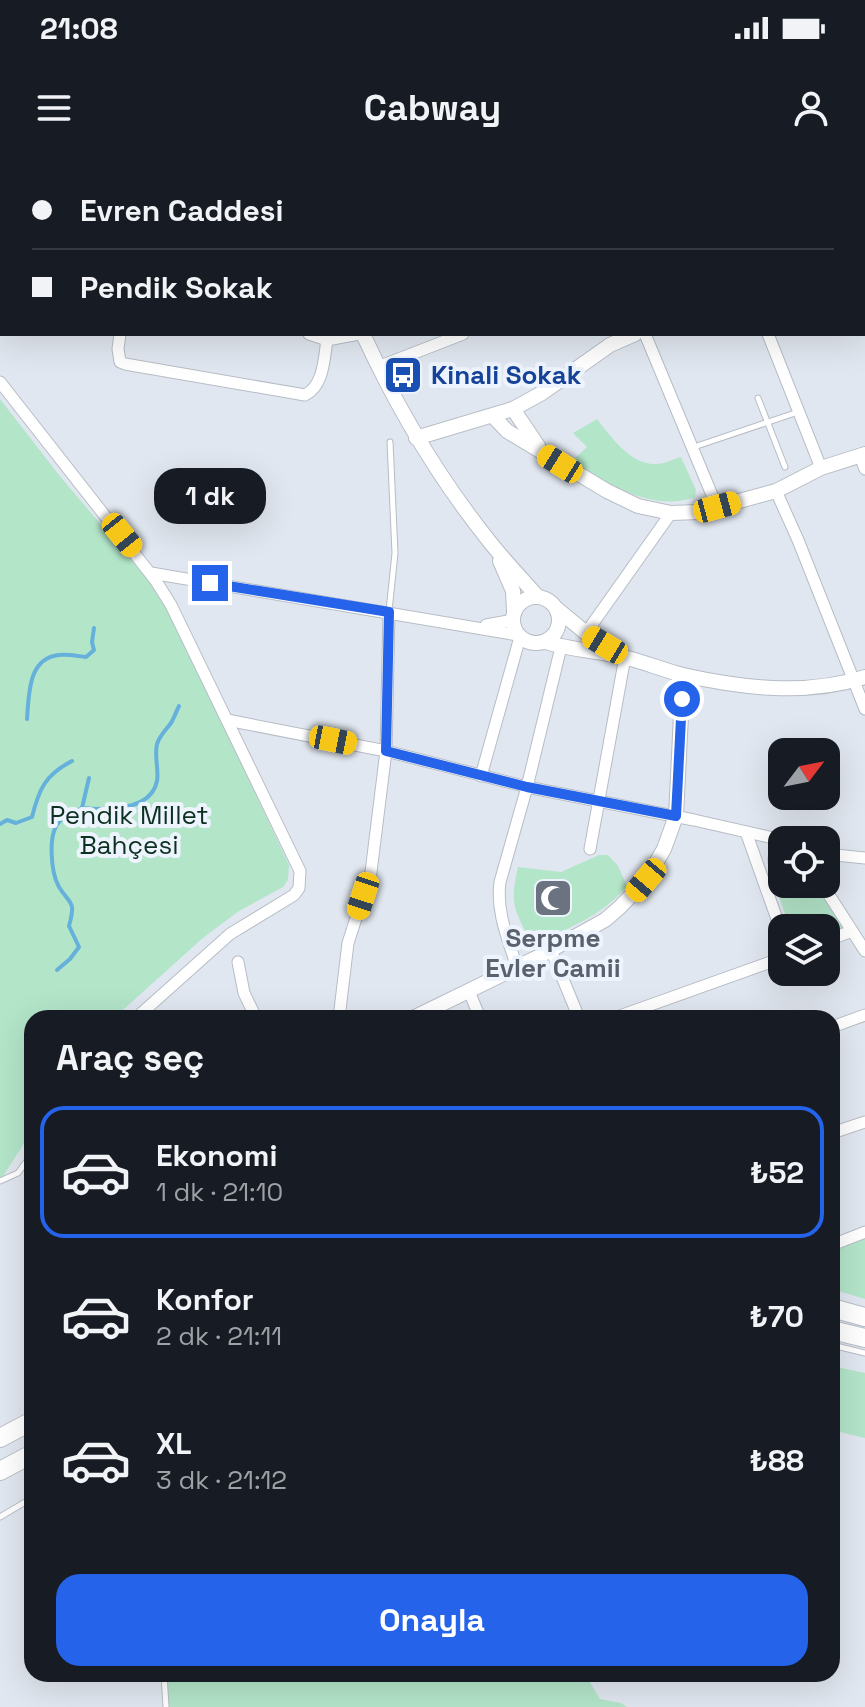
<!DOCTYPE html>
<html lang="tr">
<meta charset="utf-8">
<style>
body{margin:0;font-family:"Space Grotesk",sans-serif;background:#20242c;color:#f1f3f6;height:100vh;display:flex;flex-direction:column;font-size:30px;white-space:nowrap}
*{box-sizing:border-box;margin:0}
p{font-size:26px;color:#9ea1a6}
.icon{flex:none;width:44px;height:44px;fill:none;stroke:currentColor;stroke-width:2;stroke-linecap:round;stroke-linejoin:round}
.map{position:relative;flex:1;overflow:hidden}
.details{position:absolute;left:24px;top:850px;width:816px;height:672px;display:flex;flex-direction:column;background:#171b24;border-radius:24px;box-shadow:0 8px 32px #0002}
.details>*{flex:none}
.banner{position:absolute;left:0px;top:0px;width:866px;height:176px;box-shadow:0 8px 32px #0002;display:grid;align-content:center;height:176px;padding:0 32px;background:#171b24}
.needle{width:52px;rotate:58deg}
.buttons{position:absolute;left:768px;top:578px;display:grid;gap:16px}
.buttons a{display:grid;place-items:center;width:72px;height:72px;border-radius:16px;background:#171b24;box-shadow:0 8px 32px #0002;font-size:40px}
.end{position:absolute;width:36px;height:36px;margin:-18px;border:10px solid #2563eb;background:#fff;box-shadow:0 0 0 4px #fff}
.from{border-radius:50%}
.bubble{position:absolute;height:56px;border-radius:24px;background:#171b24;box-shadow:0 8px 32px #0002;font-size:26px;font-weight:700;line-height:56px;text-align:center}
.car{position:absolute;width:24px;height:48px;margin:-24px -12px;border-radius:10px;box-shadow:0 0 6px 2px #0007;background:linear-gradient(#f5c518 24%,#345 0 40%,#f5c518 0 76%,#345 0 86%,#f5c518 0)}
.banner b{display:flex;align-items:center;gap:28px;height:76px;font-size:30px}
.banner b+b{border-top:2px solid #363941}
.banner i{width:20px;height:20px;background:#f1f3f6}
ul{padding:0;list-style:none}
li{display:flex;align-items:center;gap:24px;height:132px;margin:0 16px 12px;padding:0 16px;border:4px solid transparent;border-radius:24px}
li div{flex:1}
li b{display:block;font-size:30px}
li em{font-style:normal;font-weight:700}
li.current{border-color:#2563eb}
li>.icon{width:72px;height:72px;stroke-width:1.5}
h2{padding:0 32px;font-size:36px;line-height:96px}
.action{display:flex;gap:16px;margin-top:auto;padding:16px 32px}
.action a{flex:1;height:92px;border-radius:24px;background:#2563eb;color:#fff;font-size:32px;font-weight:700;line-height:92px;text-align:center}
.status{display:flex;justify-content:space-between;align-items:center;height:56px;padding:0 40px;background:#171b24;direction:ltr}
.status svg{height:22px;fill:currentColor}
header{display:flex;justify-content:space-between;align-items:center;height:104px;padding:0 32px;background:#171b24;font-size:36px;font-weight:700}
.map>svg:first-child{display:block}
.green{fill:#b3e5c9}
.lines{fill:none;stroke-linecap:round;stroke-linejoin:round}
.stream{stroke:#66b0dc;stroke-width:4}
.service-casing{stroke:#b7bdc5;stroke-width:7}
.minor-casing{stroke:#b7bdc5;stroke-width:13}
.tertiary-casing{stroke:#b7bdc5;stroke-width:16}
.primary-casing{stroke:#b7bdc5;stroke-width:20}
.service{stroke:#fff;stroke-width:5}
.minor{stroke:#fff;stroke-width:11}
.tertiary{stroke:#fff;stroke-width:14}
.primary{stroke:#fff;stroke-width:18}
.route{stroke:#2563eb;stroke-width:10}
.labels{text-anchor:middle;stroke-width:8;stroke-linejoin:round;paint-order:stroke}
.transit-label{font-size:26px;font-weight:bold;fill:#164399;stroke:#eef4fd;text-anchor:start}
.park-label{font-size:26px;fill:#0d3121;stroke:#eef4fd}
.worship-label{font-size:26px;font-weight:bold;fill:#5b616d;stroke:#eef4fd}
</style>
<div class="status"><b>21:08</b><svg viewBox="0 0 49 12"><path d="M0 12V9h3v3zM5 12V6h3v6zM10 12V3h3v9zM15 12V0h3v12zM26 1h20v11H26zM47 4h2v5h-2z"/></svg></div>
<header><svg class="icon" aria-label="menu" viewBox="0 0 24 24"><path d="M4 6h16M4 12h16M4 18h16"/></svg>Cabway<svg class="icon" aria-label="person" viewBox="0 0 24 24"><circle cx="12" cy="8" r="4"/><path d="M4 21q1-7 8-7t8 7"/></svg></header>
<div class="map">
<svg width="865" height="1547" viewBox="0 0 865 1547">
<rect width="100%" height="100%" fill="#e1e7f0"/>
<g class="green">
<polygon points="0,239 59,315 158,432 171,455 289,705 288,720 283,727 239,751 204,777 114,858 32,858 32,971 0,1021"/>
<path d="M597 259C611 277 631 305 656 304 665 304 673 299 681 297L696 330 695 337C653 353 607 323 571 302L587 287 573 273Z"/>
<polygon points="779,688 782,688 782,724 815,724 842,763 843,770 826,777 826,768 790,768 767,702 767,697"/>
<path d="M599 695H608L618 706 627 726C606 753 562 774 530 782 515 748 509 746 518 707L561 712Z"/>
<polygon points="865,1078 865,1139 832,1129 832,1114 839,1088"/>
<polygon points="832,1206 865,1213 865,1278 832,1270"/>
<polygon points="166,1514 585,1514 600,1539 621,1543 627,1547 167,1547"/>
</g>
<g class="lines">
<g class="stream">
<path d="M27 559C29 534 28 498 59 495 68 494 77 496 86 497L94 490 92 482 94 468"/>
<path d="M82 648C105 650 151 652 157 621 159 609 154 596 157 584 160 575 166 570 171 563 174 558 176 552 179 546"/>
<path d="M0 664 7 660 16 663 32 657C39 629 45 615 72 601"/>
<path d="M57 810 70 799 79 787 69 766C76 740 71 746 59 727 51 713 47 673 60 661 66 656 75 652 82 648L89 618"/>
</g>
<defs>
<g id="service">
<polyline points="758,238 785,307"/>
<polyline points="694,287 798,252"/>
<polyline points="389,451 395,393 390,282"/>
<polyline points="0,1021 18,1013 32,994"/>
<polyline points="832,1185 865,1193"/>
<polyline points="0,1357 32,1338"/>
<polyline points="164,1514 166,1547"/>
</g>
<g id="minor">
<polyline points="197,0 201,2"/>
<polyline points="421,0 421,2"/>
<polyline points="320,2 321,0"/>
<polyline points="0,26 2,26"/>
<polyline points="0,82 2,83"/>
<polyline points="864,153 865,155"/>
<path d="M120 174 118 189 120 202 125 204 305 235C324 226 324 198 327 180"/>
<polyline points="309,174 327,180 359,174"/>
<polyline points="645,174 717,347"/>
<polyline points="768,174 821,308"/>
<polyline points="378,207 463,174"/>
<polyline points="0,222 156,421 171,445 300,711 299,728 294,735 230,774 136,858"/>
<polyline points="860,296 865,309"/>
<polyline points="776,331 798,380 865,549"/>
<polyline points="151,413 518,475"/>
<polyline points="486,465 513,460"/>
<polyline points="586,473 671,353"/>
<polyline points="227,560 386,591 527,627 694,660 782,680"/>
<polyline points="481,616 520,477"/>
<polyline points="746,672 782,773"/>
<polyline points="590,689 625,497"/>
<polyline points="826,694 865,698"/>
<polyline points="822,724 865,791"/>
<polyline points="826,781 852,771"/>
<polyline points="551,790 579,858"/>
<polyline points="238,802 244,833 256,858"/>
<path d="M517 807C508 779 496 752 500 722L527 627 561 487"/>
<polyline points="469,831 480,858"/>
<polyline points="339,858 348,783 371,712 386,591 389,452"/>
<polyline points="614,858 782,798"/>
<polyline points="832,867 865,855"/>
<polyline points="832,973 865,962"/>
<polyline points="832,1085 865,1072"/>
</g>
<g id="tertiary">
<polyline points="249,0 251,2"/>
<polyline points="864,38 865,37"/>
<path d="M363 174C397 248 438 317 489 381 504 400 521 418 538 437"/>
<polyline points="513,249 538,286"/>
<polyline points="493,256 507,271 607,331 638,346 671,353 699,352 776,331 821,308 865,294"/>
<polyline points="416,278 513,249 542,233 610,185 635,174"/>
<polyline points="500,401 513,431 514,452"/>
<circle cx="536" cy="460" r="23"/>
<polyline points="557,449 586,473 618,493"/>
<path d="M546 482C571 490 598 491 624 497 644 502 663 510 683 515 742 528 806 536 865 517"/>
<polyline points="413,858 540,796 605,760 619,748 646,720 664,689 676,656 683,515"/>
</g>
<g id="primary">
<polyline points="832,1148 865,1157"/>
<polyline points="832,1170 865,1178"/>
<polyline points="0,1278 32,1261"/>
<polyline points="0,1311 32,1294"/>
</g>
</defs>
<use href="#service" class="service-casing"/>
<use href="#minor" class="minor-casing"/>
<use href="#tertiary" class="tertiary-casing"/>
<use href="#primary" class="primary-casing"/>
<use href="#service" class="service"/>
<use href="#minor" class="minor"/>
<use href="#tertiary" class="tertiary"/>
<use href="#primary" class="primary"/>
</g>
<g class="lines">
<polyline class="route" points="210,423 389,452 386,591 527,627 676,656 682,539"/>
</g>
<defs>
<symbol id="bus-square" viewBox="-11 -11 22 22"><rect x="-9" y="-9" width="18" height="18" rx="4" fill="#1a4fb4" stroke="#eef4fd"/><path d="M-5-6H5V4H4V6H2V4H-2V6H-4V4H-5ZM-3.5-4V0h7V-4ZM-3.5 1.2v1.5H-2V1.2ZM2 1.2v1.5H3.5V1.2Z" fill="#fff"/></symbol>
<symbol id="mosque-square" viewBox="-11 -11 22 22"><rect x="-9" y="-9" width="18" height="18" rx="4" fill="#6b7280" stroke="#eef4fd"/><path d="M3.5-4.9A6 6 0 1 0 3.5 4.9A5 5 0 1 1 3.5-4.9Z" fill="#fff"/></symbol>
</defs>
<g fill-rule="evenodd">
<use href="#bus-square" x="381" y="193" width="44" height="44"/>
<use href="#mosque-square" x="531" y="716" width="44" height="44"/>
</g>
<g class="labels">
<g class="transit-label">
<text x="431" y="224">Kinali Sokak</text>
</g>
<g class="park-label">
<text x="129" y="664">Pendik Millet<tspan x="129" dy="30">Bahçesi</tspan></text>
</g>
<g class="worship-label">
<text x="553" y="787">Serpme<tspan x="553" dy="30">Evler Camii</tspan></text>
</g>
</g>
</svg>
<div class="buttons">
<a><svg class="needle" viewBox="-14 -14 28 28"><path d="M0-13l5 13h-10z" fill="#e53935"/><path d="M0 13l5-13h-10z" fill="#9ea1a6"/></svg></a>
<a><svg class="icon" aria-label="locate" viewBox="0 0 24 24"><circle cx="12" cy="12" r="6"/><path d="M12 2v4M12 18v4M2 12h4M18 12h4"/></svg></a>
<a><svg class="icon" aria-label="layers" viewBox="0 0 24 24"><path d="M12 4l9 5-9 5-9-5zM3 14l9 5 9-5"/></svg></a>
</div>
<i class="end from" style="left:682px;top:539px"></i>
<i class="end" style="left:210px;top:423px"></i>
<div class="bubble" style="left:154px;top:308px;width:112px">1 dk</div>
<i class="car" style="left:560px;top:304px;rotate:302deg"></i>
<i class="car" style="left:717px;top:347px;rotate:75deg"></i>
<i class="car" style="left:122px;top:375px;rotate:141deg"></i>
<i class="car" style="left:605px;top:485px;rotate:301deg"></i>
<i class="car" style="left:333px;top:580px;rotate:101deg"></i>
<i class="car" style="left:646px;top:720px;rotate:220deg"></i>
<i class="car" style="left:363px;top:736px;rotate:198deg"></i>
<div class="banner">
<b><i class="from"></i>Evren Caddesi</b>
<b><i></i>Pendik Sokak</b>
</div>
<section class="details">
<h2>Araç seç</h2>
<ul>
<li class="current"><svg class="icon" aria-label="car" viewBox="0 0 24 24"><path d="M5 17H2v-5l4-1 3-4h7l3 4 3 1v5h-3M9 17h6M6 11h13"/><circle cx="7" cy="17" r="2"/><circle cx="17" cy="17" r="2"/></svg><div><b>Ekonomi</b><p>1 dk · 21:10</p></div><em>₺52</em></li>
<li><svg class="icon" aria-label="car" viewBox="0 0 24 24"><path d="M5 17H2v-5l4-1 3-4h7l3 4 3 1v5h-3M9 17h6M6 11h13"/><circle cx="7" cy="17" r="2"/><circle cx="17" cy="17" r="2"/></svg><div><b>Konfor</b><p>2 dk · 21:11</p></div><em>₺70</em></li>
<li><svg class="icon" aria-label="car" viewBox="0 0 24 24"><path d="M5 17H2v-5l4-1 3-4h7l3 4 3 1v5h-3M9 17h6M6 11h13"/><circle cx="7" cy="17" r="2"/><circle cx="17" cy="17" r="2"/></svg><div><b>XL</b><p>3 dk · 21:12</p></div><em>₺88</em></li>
</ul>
<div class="action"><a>Onayla</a></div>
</section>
</div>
